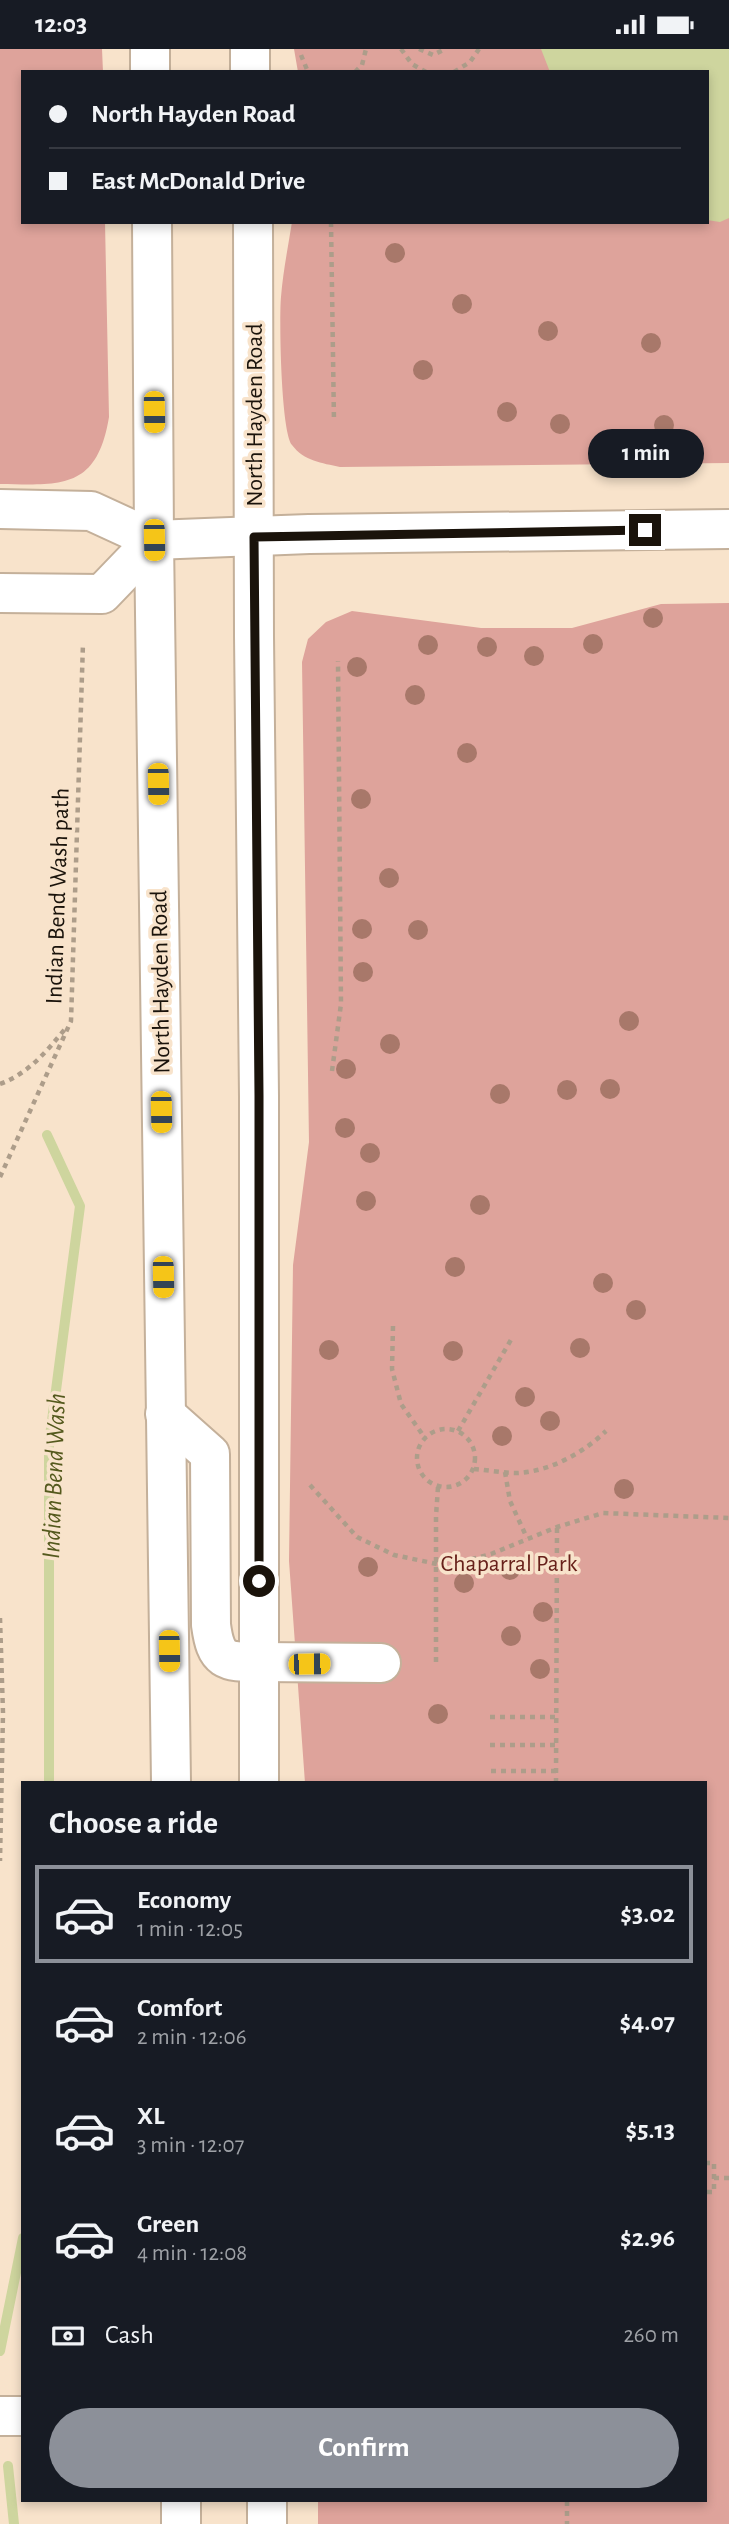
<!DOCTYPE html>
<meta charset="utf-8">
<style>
body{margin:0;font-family:"Alegreya Sans",sans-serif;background:#242831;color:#f1f3f6;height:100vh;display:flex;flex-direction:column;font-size:26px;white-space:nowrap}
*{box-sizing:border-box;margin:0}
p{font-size:23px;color:#9ea1a6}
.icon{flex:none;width:38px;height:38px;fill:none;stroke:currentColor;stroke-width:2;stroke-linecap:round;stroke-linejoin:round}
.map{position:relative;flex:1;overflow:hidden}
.panel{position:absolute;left:21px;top:1732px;width:686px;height:721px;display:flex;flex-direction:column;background:#171b24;border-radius:0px;box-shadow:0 4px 10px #0003}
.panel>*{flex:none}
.hud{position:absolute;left:21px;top:21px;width:688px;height:154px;border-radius:0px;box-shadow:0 4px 10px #0003;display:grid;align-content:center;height:154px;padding:0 28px;background:#171b24}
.end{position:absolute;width:32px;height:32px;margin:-16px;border:9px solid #1a130b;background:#fff;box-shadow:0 0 0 4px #fff}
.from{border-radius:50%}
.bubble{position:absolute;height:49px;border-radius:24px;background:#171b24;box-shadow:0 4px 10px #0003;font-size:23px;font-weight:700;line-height:49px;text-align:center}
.car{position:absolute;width:21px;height:42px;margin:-21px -10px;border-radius:9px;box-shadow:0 0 5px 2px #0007;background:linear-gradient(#f5c518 24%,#345 0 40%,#f5c518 0 76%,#345 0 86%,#f5c518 0)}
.hud b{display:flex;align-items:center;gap:24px;height:66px;font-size:26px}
.hud b+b{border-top:2px solid #363941}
.hud i{width:18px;height:18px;background:#f1f3f6}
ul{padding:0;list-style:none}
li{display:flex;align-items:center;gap:21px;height:98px;margin:0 14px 10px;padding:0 14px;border:4px solid transparent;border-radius:0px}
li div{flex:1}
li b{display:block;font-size:26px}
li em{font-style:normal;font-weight:700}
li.current{border-color:#8c9099}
li>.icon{width:63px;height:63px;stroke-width:1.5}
h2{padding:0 28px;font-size:32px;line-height:84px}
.pay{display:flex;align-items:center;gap:18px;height:77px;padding:0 28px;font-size:26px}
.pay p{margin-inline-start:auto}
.action{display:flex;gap:14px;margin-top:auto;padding:14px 28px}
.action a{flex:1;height:80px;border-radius:42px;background:#8c9099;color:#fff;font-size:28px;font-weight:700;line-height:80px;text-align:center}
.status{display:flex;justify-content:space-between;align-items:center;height:49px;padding:0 35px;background:#171b24;direction:ltr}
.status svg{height:19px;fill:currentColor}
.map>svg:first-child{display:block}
.green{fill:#dea39b}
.water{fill:#ced59e}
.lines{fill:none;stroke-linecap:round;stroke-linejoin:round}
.stream{stroke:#ced59e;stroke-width:10}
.minor-casing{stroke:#c4b09a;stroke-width:42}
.major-casing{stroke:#c4b09a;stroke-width:42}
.path{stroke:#ad9d8a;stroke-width:4.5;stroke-dasharray:5 5;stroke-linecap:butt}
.minor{stroke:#fff;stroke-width:38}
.major{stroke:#fff;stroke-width:38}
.tree{fill:#a8786a}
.route{stroke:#1a130b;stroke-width:9}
.labels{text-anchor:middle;stroke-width:7;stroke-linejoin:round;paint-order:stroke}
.street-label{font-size:24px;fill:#1a130b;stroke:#f8e3cb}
.park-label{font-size:24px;fill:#67201a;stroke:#f8e3cb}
.water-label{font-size:26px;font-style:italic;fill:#54591d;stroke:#f8e3cb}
</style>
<div class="status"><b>12:03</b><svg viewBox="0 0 49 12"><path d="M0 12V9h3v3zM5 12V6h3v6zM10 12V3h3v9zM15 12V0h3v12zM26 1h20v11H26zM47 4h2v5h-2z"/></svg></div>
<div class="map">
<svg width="729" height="2475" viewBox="0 0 729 2475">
<rect width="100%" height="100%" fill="#f8e3cb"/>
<g class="green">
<path d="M0 0H102L103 23H23V173H105L109 368C97 441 61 436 0 435Z"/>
<path d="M294 0H729V414L340 418C322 414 304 412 292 396 281 382 279 270 281 248 283 223 288 198 292 173H707V23H298Z"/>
<polygon points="729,554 729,2475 318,2475 318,2452 705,2452 705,1734 305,1734 289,1512 293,1216 309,1093 302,613 308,590 326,573 352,562 481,579 572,579 661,555"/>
</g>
<polygon class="water" points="541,0 729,0 729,169 720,173 707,171 707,23 550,23"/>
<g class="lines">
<g class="stream">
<polyline points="47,1086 80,1157 49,1395 49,1734"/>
<polyline points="0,2302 23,2189"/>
<polyline points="8,2417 14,2475"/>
</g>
<defs>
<g id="minor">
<polyline points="259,1613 381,1614"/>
<polyline points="0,2367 23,2367"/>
</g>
<g id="major">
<polyline points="150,0 150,23"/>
<polyline points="250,0 250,23"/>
<polyline points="152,173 154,491 171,1734"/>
<polyline points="253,173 254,587 259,1047 259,1734"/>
<polyline points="0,460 91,462 154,491 309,485 729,480"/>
<polyline points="0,544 102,545 154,491"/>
<path d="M165 1365 210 1405 211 1576C216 1612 224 1613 259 1613"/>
<polyline points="181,2452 181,2475"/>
<polyline points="267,2452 267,2475"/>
</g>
</defs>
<use href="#minor" class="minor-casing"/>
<use href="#major" class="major-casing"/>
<g class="path">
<polyline points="401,0 412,15 426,23"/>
<polyline points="419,0 433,6 445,0"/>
<polyline points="301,6 308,23"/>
<polyline points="355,23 362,16 366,0"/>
<polyline points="454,23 470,13 479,0"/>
<polyline points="331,173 334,373"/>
<polyline points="332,1022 341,955 338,612"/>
<path d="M0 1035C29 1024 46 1003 65 980"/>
<polyline points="0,1128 71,972 83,594"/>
<polyline points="393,1277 392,1320 401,1355 425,1389"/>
<circle cx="446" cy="1409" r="29"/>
<polyline points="458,1382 512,1289"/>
<path d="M474 1420C488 1421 503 1424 518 1424 551 1422 583 1404 606 1382"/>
<polyline points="505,1423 510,1452 527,1489"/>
<polyline points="310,1436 357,1488 394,1506 437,1515 464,1512 491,1505 557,1478 603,1464 729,1469"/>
<polyline points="0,1569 3,1664 0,1812"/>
<polyline points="436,1613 436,1467 438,1438"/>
<polyline points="490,1668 556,1668"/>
<polyline points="490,1696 556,1696"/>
<polyline points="491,1722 556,1722"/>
<polyline points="556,1734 557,1478"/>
<polyline points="705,2114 714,2114 714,2143 705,2143"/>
<polyline points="714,2129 729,2129"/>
<polyline points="567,2452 567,2475"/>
</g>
<use href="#minor" class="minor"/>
<use href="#major" class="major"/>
</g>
<g class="tree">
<circle cx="395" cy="204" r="10"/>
<circle cx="462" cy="255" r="10"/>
<circle cx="548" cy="282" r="10"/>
<circle cx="651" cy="294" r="10"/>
<circle cx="423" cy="321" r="10"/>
<circle cx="507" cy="363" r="10"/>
<circle cx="560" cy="375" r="10"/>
<circle cx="664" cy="376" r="10"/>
<circle cx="653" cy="569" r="10"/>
<circle cx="593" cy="595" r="10"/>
<circle cx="428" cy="596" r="10"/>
<circle cx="487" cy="598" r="10"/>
<circle cx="534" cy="607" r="10"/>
<circle cx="357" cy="618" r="10"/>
<circle cx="415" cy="646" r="10"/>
<circle cx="467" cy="704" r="10"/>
<circle cx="361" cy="750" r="10"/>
<circle cx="389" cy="829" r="10"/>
<circle cx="362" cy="880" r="10"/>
<circle cx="418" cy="881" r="10"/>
<circle cx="363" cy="923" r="10"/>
<circle cx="629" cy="972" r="10"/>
<circle cx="390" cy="995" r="10"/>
<circle cx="346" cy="1020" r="10"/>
<circle cx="610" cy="1040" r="10"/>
<circle cx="567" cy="1041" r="10"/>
<circle cx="500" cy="1045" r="10"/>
<circle cx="345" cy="1079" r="10"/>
<circle cx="370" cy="1104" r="10"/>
<circle cx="366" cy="1152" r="10"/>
<circle cx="480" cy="1156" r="10"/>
<circle cx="455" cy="1218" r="10"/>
<circle cx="603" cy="1234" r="10"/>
<circle cx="636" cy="1261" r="10"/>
<circle cx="580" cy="1299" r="10"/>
<circle cx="329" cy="1301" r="10"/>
<circle cx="453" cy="1302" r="10"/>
<circle cx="525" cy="1348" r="10"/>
<circle cx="550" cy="1372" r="10"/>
<circle cx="502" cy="1387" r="10"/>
<circle cx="624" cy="1440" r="10"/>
<circle cx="368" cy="1518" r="10"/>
<circle cx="510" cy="1521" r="10"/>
<circle cx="464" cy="1534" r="10"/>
<circle cx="543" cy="1563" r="10"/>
<circle cx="511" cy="1587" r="10"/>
<circle cx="540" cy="1620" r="10"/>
<circle cx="438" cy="1665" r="10"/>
</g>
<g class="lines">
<polyline class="route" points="259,1532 259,1047 254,488 645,481"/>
</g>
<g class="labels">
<g class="street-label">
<text transform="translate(254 366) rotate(-90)" y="8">North Hayden Road</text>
<text transform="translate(57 847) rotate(-88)" y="8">Indian Bend Wash path</text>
<text transform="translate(160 933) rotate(-91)" y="8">North Hayden Road</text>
</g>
<g class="park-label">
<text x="509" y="1522">Chaparral Park</text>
</g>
<g class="water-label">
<text transform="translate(53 1427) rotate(-88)" y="9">Indian Bend Wash</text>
</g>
</g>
</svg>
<i class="end from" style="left:259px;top:1532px"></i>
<i class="end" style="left:645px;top:481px"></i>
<div class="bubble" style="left:588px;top:380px;width:116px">1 min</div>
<i class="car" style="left:154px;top:363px;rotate:179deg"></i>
<i class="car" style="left:154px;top:491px;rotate:179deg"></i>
<i class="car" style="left:158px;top:735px;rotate:179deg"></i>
<i class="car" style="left:161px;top:1063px;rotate:179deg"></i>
<i class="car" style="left:163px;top:1228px;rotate:179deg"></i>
<i class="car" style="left:169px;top:1602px;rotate:179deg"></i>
<i class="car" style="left:309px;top:1615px;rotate:89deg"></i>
<div class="hud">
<b><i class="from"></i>North Hayden Road</b>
<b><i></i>East McDonald Drive</b>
</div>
<section class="panel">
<h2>Choose a ride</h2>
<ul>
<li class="current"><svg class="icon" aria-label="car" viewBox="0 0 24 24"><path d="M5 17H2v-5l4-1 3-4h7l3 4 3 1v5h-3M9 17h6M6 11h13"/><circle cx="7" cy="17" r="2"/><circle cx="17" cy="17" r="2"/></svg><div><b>Economy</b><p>1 min · 12:05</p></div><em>$3.02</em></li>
<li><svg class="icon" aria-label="car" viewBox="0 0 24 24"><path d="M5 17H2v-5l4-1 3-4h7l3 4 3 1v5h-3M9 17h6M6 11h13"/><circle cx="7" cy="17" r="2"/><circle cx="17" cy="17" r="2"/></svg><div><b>Comfort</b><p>2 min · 12:06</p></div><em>$4.07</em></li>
<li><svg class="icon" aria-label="car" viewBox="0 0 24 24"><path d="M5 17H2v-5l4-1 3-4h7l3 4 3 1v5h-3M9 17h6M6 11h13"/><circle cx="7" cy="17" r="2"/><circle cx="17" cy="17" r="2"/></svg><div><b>XL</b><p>3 min · 12:07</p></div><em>$5.13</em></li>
<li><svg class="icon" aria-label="car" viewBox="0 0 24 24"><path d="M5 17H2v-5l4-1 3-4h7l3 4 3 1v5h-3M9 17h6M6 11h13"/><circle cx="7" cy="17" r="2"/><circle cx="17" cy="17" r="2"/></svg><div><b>Green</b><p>4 min · 12:08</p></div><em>$2.96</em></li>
</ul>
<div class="pay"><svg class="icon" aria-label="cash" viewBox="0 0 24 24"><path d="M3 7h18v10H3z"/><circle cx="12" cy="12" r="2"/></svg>Cash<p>260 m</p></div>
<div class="action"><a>Confirm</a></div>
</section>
</div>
